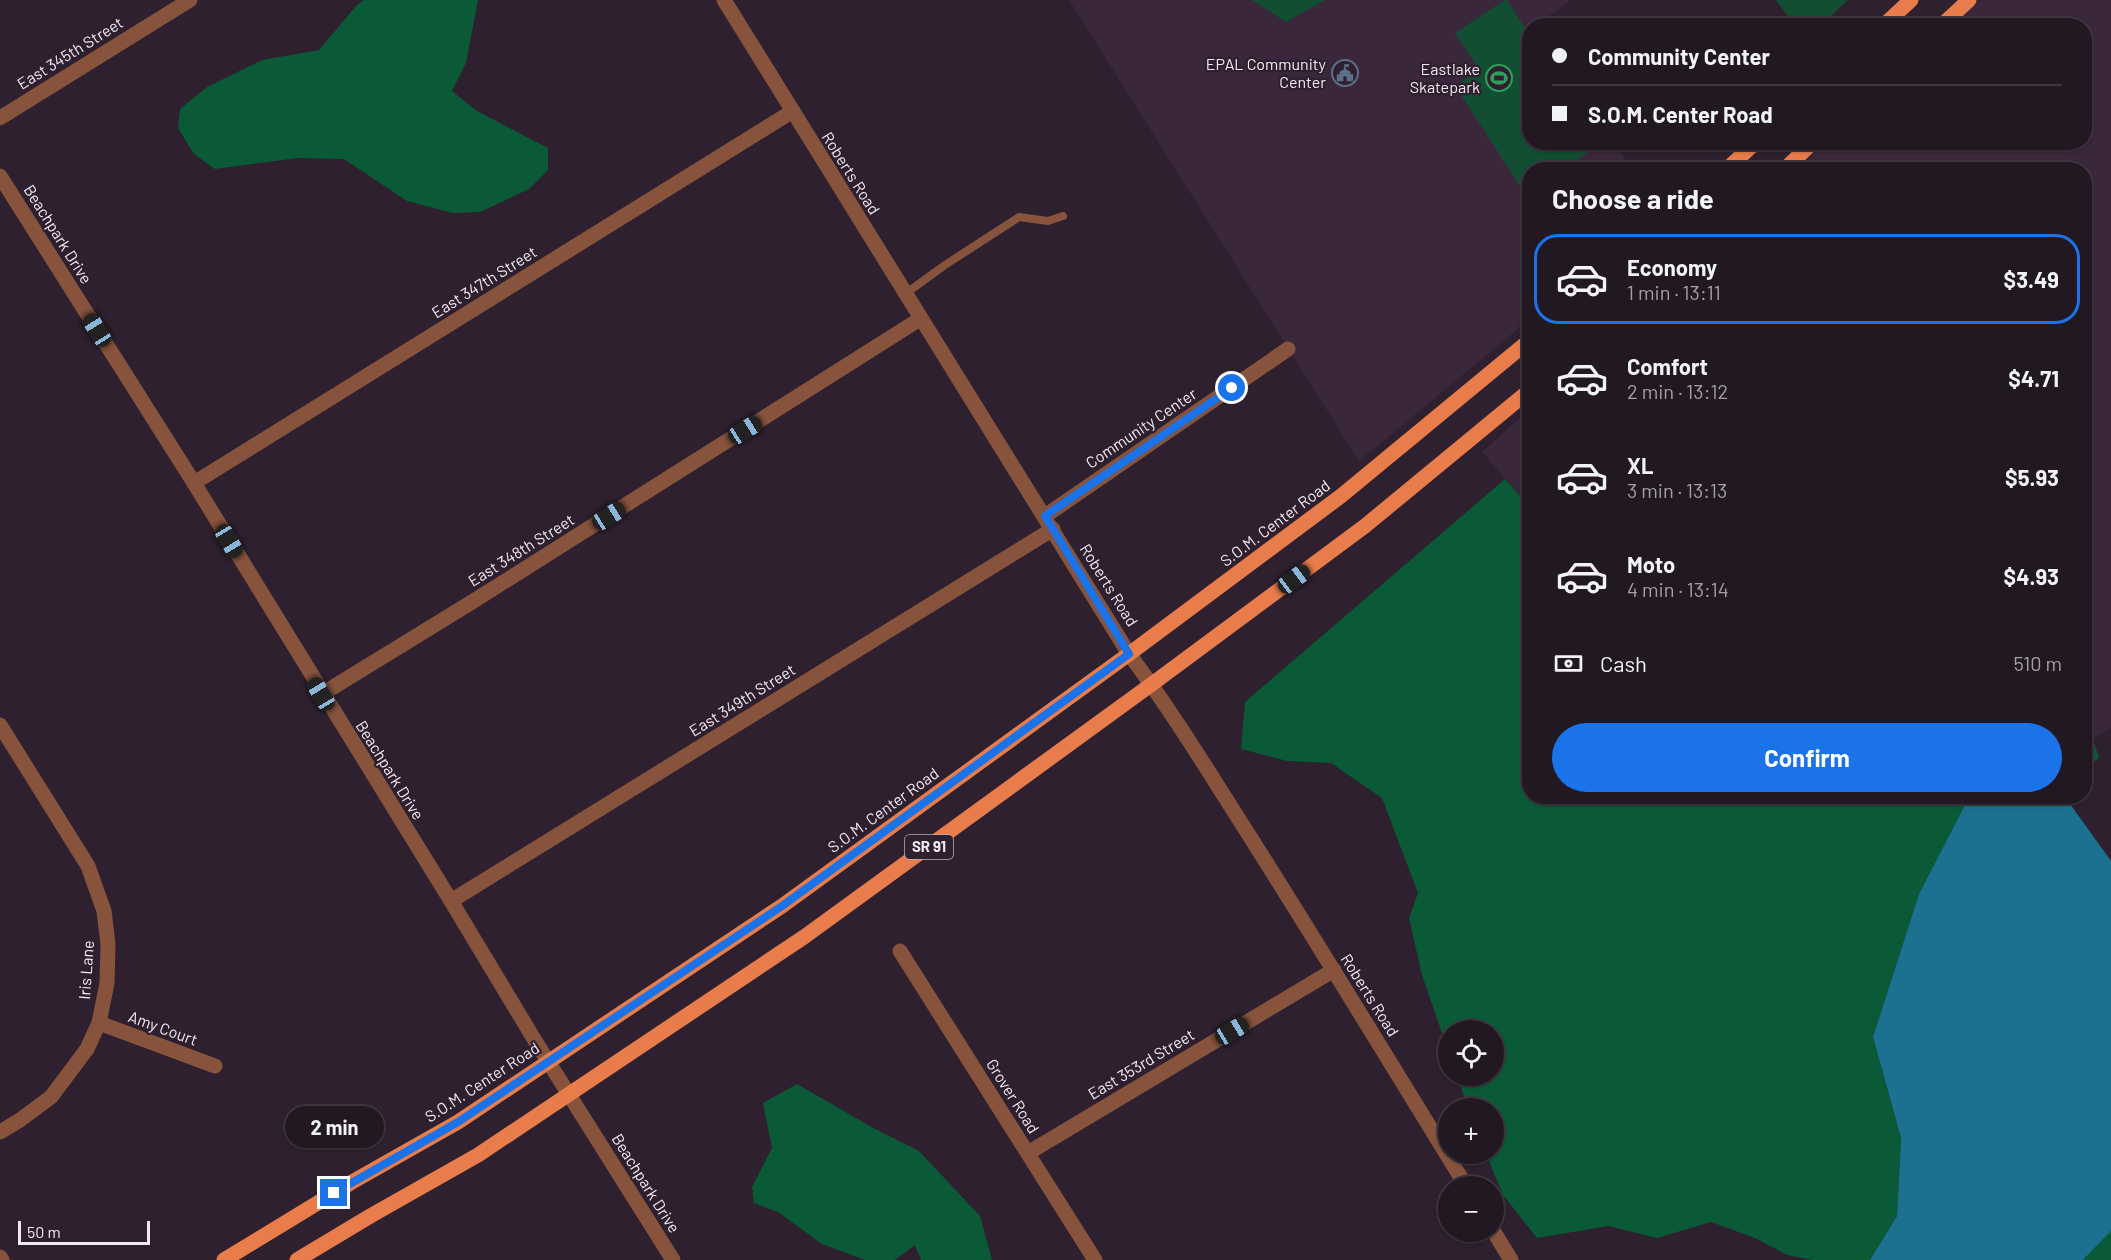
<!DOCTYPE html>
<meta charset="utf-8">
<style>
body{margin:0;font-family:Barlow,sans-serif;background:#2a212a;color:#f1f3f6;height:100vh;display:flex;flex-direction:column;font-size:22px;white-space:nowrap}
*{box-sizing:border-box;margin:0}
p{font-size:20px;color:#a2a0a5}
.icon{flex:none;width:33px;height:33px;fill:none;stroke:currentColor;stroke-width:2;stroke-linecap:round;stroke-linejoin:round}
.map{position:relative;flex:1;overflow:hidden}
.drawer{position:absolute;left:1522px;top:162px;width:570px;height:642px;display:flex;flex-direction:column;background:#221822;border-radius:24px;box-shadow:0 2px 4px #0004,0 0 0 2px #3f3740}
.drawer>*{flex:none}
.guide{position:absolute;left:1522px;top:18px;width:570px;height:132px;border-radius:24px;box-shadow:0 2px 4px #0004,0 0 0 2px #3f3740;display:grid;align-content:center;height:132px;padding:0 30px;background:#221822}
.controls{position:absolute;left:1438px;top:1020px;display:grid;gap:12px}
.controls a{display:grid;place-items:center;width:66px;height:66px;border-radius:50%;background:#221822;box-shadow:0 2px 4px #0004,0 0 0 2px #3f3740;font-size:30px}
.scale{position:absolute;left:18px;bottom:15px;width:132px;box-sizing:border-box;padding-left:6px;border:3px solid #f3eaf3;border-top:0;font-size:16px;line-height:21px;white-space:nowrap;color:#f3eaf3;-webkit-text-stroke:4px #2e202e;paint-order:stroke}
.end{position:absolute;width:27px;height:27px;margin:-14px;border:8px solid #1a73e8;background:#fff;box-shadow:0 0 0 3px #fff}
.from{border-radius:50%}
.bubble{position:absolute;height:42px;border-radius:21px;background:#221822;box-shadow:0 2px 4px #0004,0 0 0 2px #3f3740;font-size:20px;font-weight:700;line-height:42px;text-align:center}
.car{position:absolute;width:18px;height:36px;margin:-18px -9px;border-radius:8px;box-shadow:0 0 4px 2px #0007;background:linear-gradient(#222 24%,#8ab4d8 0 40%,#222 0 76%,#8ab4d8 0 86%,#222 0)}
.guide b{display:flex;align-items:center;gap:21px;height:57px;font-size:22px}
.guide b+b{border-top:2px solid #3f3740}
.guide i{width:15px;height:15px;background:#f1f3f6}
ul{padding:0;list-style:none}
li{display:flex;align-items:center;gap:18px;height:90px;margin:0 12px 9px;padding:0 18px;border:3px solid transparent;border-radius:24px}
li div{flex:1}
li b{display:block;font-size:22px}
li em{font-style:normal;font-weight:700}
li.active{border-color:#1a73e8}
li>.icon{width:54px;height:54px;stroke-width:1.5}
h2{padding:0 30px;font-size:27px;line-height:72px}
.pay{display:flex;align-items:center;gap:15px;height:66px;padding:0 30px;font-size:22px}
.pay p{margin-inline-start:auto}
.primary-button{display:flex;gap:12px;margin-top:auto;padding:12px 30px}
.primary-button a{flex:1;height:69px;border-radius:36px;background:#1a73e8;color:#fff;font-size:24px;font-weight:700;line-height:69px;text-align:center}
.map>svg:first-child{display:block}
.built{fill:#3a273b}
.green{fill:#124e32}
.forest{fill:#0a5a38}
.water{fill:#1c7191}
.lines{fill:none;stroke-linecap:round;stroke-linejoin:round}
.service{stroke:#87533c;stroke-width:8}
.minor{stroke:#87533c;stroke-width:15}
.primary{stroke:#e87c4a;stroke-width:15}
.route{stroke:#1a73e8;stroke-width:8}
.labels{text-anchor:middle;stroke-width:4.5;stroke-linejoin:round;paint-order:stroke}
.shield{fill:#2e202e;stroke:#b8adb8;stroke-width:1.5}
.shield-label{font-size:15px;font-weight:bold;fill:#f3eaf3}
.street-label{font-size:16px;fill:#f3eaf3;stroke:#2e202e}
.poi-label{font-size:16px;fill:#f3eaf3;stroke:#2e202e;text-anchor:end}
</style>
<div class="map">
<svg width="2111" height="1260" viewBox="0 0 2111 1260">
<rect width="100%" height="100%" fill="#2e202e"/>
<g class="built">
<polygon points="1069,0 1571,0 1541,22 1543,25 1530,26 1530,142 1615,143 1632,169 1530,170 1530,319 1359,461"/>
<polygon points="1979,0 2111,0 2111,727 2085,745 2085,170 1796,170 1826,143 2085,142 2085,26 1952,25"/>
<polygon points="1530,409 1530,507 1482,452"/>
</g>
<g class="green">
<polygon points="1252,0 1325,0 1286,22"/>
<polygon points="1505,0 1507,0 1530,36 1530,142 1601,144 1563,169 1530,170 1530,192 1526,195 1455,86 1479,69 1455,33"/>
<polygon points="1776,0 1848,0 1821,25 1795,26"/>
</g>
<g class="forest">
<polygon points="364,0 478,0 466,63 452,91 477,111 548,148 548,170 529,189 480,212 453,213 407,201 344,159 298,158 215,169 194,154 178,128 180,109 207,87 262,60 319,50 357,5"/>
<polygon points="1505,479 1530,507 1530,796 1969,797 1919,894 1873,1037 1901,1138 1897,1216 1870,1260 1812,1260 1787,1255 1755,1238 1711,1222 1657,1238 1608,1226 1537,1238 1503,1195 1486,1154 1494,1154 1494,1108 1468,1108 1457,1076 1494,1076 1494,1030 1449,1030 1449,1053 1422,975 1409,918 1418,893 1382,798 1331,763 1287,761 1241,749 1245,702"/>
<polygon points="2093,740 2099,757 2085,771 2085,745"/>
<polygon points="797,1084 875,1129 919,1151 980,1216 992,1260 921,1260 915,1245 895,1260 865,1260 822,1244 778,1212 754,1203 752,1187 772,1148 763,1103"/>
<polygon points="2111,1231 2111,1260 2083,1260"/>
</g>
<polygon class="water" points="1969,797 2065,797 2111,861 2111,1231 2083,1260 1870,1260 1897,1216 1901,1138 1873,1037 1919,894"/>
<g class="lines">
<polyline class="service" points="905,294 945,265 1019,217 1048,221 1063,216"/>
<g class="minor">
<path d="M724 0 1129 654C1174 714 1213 779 1254 843 1326 957 1396 1072 1466 1186"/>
<polyline points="0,118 190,0"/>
<polyline points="0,176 194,483 451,901 534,1039 673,1260"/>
<polyline points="194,483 793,111"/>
<polyline points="1045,516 1288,349"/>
<polyline points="322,694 472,602 920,319"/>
<polyline points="0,725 88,866 104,911 108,944 107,983 99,1023 87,1049 51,1097 20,1120 0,1132"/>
<polyline points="451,901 1053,529"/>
<polyline points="900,951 1095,1260"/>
<polyline points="99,1023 215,1066"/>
<polyline points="1028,1153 1334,970"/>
<polyline points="1494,1232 1511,1260"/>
<polyline points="0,1257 2,1260"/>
</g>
<g class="primary">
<polyline points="1883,26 1911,0"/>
<polyline points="1941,26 1969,0"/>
<polyline points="1726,170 1756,142"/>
<polyline points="1784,170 1813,142"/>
<polyline points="224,1260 352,1182 458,1122 782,906 1129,654 1341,496 1530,340"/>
<polyline points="297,1260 372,1215 478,1155 804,937 1152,684 1365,526 1530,390"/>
</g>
</g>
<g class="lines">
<polyline class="route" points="334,1193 458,1122 782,906 1129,654 1045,516 1232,388"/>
</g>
<defs>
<symbol id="civic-ring" viewBox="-11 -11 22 22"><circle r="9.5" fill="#2e202e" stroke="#5c6f8a" stroke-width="1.5"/><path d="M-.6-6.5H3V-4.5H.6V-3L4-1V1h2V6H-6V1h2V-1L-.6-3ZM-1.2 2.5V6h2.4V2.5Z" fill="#5c6f8a"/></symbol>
<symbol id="stadium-ring" viewBox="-11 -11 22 22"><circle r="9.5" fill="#2e202e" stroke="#2e9e5b" stroke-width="1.5"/><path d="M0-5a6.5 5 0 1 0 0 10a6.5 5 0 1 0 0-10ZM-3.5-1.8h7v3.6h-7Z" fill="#2e9e5b"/></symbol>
</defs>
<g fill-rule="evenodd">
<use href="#civic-ring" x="1330" y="58" width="30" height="30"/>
<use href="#stadium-ring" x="1484" y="63" width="30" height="30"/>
</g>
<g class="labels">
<rect class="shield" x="905" y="835" width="48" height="24" rx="4.5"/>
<g class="shield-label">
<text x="929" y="852">SR 91</text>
</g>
<g class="street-label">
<text transform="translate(70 53) rotate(-32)" y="6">East 345th Street</text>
<text transform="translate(851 173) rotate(58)" y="6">Roberts Road</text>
<text transform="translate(58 234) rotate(58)" y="6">Beachpark Drive</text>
<text transform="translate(484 282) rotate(-32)" y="6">East 347th Street</text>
<text transform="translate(1141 428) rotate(-34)" y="6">Community Center</text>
<text transform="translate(1275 523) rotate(-37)" y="6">S.O.M. Center Road</text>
<text transform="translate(521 550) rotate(-32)" y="6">East 348th Street</text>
<text transform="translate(1109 585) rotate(58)" y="6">Roberts Road</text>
<text transform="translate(742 700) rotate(-32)" y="6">East 349th Street</text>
<text transform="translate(390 770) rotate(58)" y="6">Beachpark Drive</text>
<text transform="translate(883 810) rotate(-36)" y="6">S.O.M. Center Road</text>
<text transform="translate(86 970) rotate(-86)" y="6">Iris Lane</text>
<text transform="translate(1370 995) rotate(58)" y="6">Roberts Road</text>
<text transform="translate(163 1028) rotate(20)" y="6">Amy Court</text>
<text transform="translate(1141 1064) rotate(-31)" y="6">East 353rd Street</text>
<text transform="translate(482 1082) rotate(-33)" y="6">S.O.M. Center Road</text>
<text transform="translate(1013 1096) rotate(58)" y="6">Grover Road</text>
<text transform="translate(646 1183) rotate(58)" y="6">Beachpark Drive</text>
</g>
<g class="poi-label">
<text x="1326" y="70">EPAL Community<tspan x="1326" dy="18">Center</tspan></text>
<text x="1480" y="75">Eastlake<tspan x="1480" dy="18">Skatepark</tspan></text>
</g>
</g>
</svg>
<div class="controls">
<a><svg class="icon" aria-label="locate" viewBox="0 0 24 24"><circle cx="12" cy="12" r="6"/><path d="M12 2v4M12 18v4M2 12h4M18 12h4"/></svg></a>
<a>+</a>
<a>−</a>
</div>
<div class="scale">50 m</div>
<i class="end from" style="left:1232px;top:388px"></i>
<i class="end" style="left:334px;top:1193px"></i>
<div class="bubble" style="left:285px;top:1106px;width:99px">2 min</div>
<i class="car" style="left:97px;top:330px;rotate:328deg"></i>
<i class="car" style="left:745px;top:430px;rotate:58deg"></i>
<i class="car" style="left:609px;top:516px;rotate:58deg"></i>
<i class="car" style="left:229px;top:541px;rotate:149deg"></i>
<i class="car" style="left:1294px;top:579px;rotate:53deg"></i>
<i class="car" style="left:321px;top:694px;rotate:329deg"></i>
<i class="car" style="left:1232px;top:1031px;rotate:59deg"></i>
<div class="guide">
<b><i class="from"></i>Community Center</b>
<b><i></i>S.O.M. Center Road</b>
</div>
<section class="drawer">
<h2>Choose a ride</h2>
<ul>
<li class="active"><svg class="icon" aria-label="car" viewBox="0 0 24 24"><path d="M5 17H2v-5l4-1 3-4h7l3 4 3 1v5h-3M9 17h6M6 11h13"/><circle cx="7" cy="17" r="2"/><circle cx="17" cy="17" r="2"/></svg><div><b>Economy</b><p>1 min · 13:11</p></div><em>$3.49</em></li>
<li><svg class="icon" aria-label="car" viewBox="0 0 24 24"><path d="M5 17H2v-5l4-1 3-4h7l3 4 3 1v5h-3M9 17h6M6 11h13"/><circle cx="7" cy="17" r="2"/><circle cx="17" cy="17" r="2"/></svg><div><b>Comfort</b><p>2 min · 13:12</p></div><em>$4.71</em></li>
<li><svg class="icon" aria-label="car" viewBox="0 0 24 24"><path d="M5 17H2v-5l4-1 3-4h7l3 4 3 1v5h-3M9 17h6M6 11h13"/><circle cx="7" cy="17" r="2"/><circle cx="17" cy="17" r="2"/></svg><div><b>XL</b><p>3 min · 13:13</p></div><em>$5.93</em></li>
<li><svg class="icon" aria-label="car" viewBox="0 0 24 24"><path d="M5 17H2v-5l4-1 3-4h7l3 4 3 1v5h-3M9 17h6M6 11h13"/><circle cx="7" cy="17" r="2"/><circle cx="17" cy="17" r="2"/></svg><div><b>Moto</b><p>4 min · 13:14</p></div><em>$4.93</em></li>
</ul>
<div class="pay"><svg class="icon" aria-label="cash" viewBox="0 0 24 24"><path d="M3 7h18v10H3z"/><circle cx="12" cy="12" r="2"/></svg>Cash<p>510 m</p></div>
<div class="primary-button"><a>Confirm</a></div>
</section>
</div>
